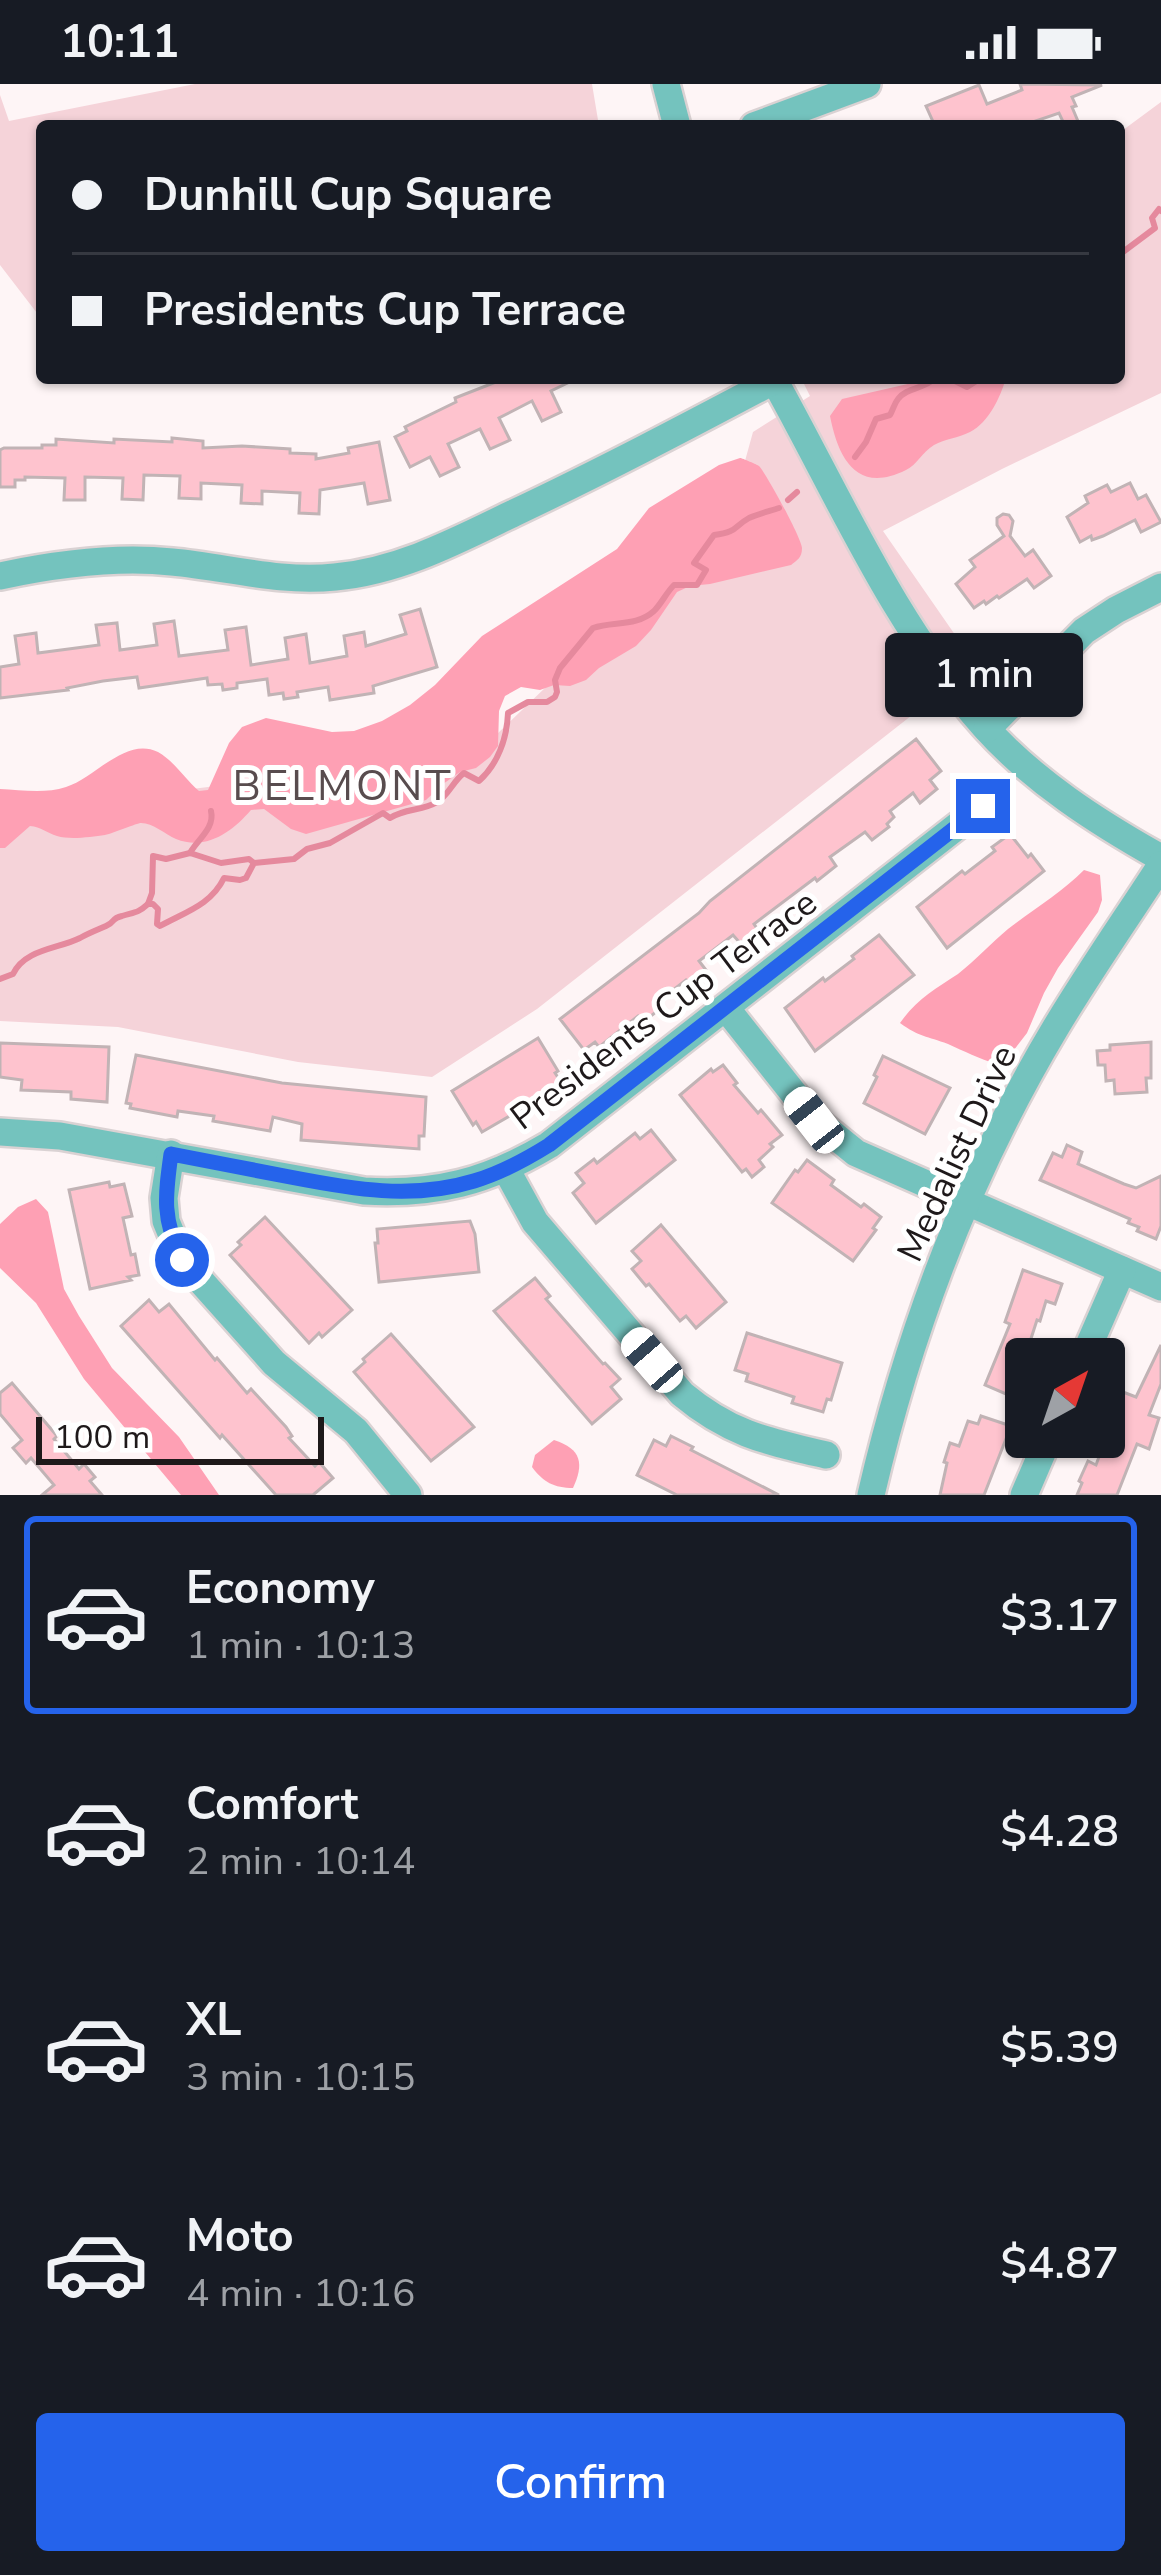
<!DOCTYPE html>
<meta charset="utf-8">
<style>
body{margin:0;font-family:"Nunito Sans",sans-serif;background:#242831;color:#f1f3f6;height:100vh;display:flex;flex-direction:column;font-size:45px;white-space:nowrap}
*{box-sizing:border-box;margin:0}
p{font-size:39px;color:#9ea1a6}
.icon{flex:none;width:66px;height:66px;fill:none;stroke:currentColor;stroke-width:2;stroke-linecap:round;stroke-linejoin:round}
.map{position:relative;height:1411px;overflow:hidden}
.sheet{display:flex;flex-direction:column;background:#171b24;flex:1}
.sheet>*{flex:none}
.guide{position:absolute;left:36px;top:36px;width:1089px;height:264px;border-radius:12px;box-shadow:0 3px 9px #0004;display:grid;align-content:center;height:264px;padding:0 36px;background:#171b24}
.needle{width:78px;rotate:40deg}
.fabs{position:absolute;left:1005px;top:1254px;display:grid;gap:24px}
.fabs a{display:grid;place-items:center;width:120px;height:120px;border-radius:12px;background:#171b24;box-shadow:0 3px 9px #0004;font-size:60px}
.scale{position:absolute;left:36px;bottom:30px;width:288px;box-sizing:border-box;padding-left:12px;border:6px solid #1e191a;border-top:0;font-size:33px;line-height:42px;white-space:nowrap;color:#1e191a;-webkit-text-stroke:9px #fff;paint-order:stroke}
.end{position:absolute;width:54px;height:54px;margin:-27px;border:15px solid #2563eb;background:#fff;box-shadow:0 0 0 6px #fff}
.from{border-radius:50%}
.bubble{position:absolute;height:84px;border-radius:12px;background:#171b24;box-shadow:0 3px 9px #0004;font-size:39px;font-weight:600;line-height:84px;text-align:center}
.car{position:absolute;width:36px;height:72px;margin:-36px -18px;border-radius:15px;box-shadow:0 0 9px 3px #0007;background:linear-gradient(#fff 24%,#345 0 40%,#fff 0 76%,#345 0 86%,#fff 0)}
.guide b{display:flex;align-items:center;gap:42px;height:114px;font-size:45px}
.guide b+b{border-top:3px solid #363941}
.guide i{width:30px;height:30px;background:#f1f3f6}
ul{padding:21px 0 0;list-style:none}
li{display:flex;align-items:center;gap:36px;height:198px;margin:0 24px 18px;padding:0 12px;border:6px solid transparent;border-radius:12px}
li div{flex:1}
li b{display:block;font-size:45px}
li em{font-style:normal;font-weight:600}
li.current{border-color:#2563eb}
li>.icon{width:108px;height:108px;stroke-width:1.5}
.button{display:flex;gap:24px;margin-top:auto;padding:24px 36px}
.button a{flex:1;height:138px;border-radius:12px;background:#2563eb;color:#fff;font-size:48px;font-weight:600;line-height:138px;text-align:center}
.status{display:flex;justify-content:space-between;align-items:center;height:84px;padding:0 60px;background:#171b24;direction:ltr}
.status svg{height:33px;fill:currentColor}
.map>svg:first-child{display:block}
.green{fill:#f5d3d9}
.forest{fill:#fea0b4}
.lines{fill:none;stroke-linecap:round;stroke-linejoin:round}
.stream{stroke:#e5899d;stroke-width:6}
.building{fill:#fec3ce;stroke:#c1b3b5;stroke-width:3}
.minor-casing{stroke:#dad2d3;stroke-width:32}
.minor{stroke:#74c3be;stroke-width:27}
.route{stroke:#2563eb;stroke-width:15}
.labels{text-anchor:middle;stroke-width:10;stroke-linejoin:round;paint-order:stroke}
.street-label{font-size:36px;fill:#1e191a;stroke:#fff}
.quarter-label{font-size:42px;letter-spacing:3px;fill:#584c4e;stroke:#fff}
</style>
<div class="status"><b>10:11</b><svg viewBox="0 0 49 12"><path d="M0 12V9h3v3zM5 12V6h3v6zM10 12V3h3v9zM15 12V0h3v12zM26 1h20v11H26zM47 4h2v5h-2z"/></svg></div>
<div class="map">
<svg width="1161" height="1411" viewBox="0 0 1161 1411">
<rect width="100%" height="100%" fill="#fef5f6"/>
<g class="green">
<polygon points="195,0 592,0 599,42 42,42 40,233 0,181 0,11 9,37"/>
<polygon points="1161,18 1161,309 1002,385 883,447 976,581 537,925 432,993 298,978 118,943 0,937 0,729 319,689 496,651 732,424 753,348 810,312 801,294 1119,294 1119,49"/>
</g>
<g class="forest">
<path d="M1006 294C1000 314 989 338 970 348 958 354 945 355 934 361 922 368 917 381 906 386 856 411 838 373 830 332L842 315 934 294Z"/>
<path d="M740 374C742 374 758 381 759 382 766 389 802 455 802 464 802 474 797 476 791 481L710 500 690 502 677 508 651 546 636 562 599 584 586 596 570 602 554 601 540 606 521 603 505 612 499 627 498 662 490 673 476 684 460 688 443 700 426 716 306 750 291 745 264 725 251 726C232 748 206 767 176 755 165 750 153 739 141 739 137 739 114 749 105 751 91 753 70 756 57 752 47 749 41 743 30 742L5 764H0V705C21 706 45 710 66 703 95 694 126 652 158 668 174 677 185 695 199 707L208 706 229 659 242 643 266 634 332 648 354 647 382 637 410 621 435 601 482 552 617 465 649 424 719 381Z"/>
<path d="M1084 786 1100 791 1102 816 1098 828 1058 884 1044 909 1027 949 1010 971 997 980C979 975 964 967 948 960 927 952 919 953 900 939 916 916 935 905 958 890 976 876 991 859 1008 845 1034 825 1061 809 1084 786Z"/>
<polygon points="36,1115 48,1128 64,1205 79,1232 112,1284 179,1353 219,1411 181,1411 84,1295 36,1219 0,1184 0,1140 18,1123"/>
<path d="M554 1356C582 1365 584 1380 573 1404 554 1404 543 1398 532 1383L535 1371Z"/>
</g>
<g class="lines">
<g class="stream">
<polyline points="1119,171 1155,144 1152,134 1159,125 1161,127"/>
<polyline points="949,294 967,303 981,294"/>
<path d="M855 373 866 358 876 335 890 331C893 326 894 320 898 315 907 303 925 305 935 294"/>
<polyline points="788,416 797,408"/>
<path d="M190 769C198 755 215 744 211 727"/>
<polyline points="148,820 152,809 153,772 166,775 190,769 221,779 249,775 254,779"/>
<path d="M0 895 13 890C25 865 58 865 80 854 89 849 97 846 106 842 117 837 110 835 122 832 135 828 138 829 148 820H153L158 825 157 840 160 842C185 828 211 821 224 794L240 796 246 794 254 779 294 775 307 765 330 759 383 729 390 734C405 724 423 727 437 718 449 711 453 697 464 689L479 697C498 680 507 654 508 629L528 618H547L555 613 557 608 555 596 560 584 593 544C614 537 636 543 654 527 662 519 666 509 674 501H697L706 486 694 479 714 451C738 448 733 443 749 434 758 430 770 427 779 424"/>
</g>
</g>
<g class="building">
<polygon points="1020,0 1102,1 1072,13 1076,22 1072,23 1080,42 1065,42 1059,29 1021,42 935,42 926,22 979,1 987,20 1022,6"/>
<polygon points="506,294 578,294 551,307 561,328 542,337 532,317 499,334 510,356 490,365 480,345 448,360 459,383 440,392 430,373 410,383 395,353 407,347 405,343 456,318 455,314"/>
<polygon points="172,354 203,357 203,364 242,362 290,365 290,369 316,370 316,375 349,369 348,364 379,358 390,416 368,420 364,399 320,406 319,430 299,429 300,409 262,407 262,420 241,419 242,401 201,399 201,415 179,414 180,392 144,391 143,416 122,415 123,394 85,393 85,416 64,416 65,394 25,393 25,396 15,396 15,403 0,403 0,366 4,364 42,364 42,361 56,361 56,355 114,359 114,355 172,358"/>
<polygon points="1130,399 1138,415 1146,411 1161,438 1141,448 1135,436 1103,452 1092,456 1091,452 1080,458 1067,433 1088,419 1085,412 1107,401 1111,408"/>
<polygon points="1003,430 1009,431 1013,437 1010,452 1025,472 1033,466 1051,492 1034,504 1027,495 999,514 997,512 986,520 984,517 974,524 956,500 975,483 970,476 1004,452 997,441 997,434"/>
<polygon points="420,525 437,583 373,602 374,609 330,616 328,603 297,608 298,613 284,615 283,609 269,611 267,595 237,599 237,604 223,606 222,600 208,601 207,594 139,604 137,593 103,597 67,604 68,606 0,614 0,583 19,580 15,552 36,549 38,569 99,561 96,541 117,539 120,566 157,561 154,540 174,537 179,572 228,566 225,546 246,543 251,581 288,575 285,554 306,550 310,579 347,572 344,552 364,548 366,562 406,550 400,531"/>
<polygon points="916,655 941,687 930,696 937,705 920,719 913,709 890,727 894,733 887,740 889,743 872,756 865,748 830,773 836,782 817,797 815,794 754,840 758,846 740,859 733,851 699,877 706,886 689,899 686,896 656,919 660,925 643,938 638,932 599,963 595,958 584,966 560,935 699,829 710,817"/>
<polygon points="1010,750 1028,773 1031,770 1044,787 947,864 917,823 962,787 965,790 995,767 992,763"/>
<polygon points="879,851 914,891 815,967 785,924 823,894 825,897 854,875 852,872"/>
<polygon points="538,954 558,987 555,989 563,1001 482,1048 476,1038 473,1041 452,1007"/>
<polygon points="1151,958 1151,994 1146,994 1147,1008 1115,1010 1114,996 1106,997 1105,981 1098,981 1097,967 1110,966 1110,961"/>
<polygon points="0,959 109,963 107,1018 71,1015 71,1008 21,1006 22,996 0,993"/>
<polygon points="136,971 282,999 426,1013 424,1052 419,1052 419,1065 301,1056 302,1040 273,1033 270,1047 213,1037 214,1032 178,1027 177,1033 130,1024 131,1020 126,1019"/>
<polygon points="883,972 950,1004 925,1050 864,1019 877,993 874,991"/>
<polygon points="723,981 737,999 734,1001 758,1029 761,1026 782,1051 770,1060 773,1063 759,1076 764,1083 752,1093 746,1085 742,1088 680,1011 711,985 713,988"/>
<polygon points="651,1046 675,1076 596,1139 573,1109 584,1099 576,1089 594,1075 597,1079 635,1049 640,1055"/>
<polygon points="1067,1061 1082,1068 1078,1080 1124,1100 1136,1104 1161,1092 1161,1142 1156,1155 1137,1147 1139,1143 1128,1139 1130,1135 1040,1096 1053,1069 1062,1073"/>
<polygon points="807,1076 834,1096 831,1101 861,1123 864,1120 881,1133 873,1144 876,1146 853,1177 772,1119 795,1086 798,1088"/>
<polygon points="109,1098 110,1103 124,1100 132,1132 123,1134 131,1171 135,1170 139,1191 128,1193 131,1196 90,1205 69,1106"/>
<polygon points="265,1133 352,1226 322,1253 319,1249 309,1259 230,1171 241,1161 238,1158"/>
<polygon points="470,1137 475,1150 479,1188 379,1198 375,1159 378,1159 377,1145"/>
<polygon points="661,1141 726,1218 696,1244 686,1232 680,1237 649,1200 646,1202 632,1185 641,1177 632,1167"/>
<polygon points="1023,1186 1062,1200 1055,1220 1046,1217 1040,1237 1037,1236 1026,1270 1026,1298 1020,1296 1013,1313 985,1301 1010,1240 1005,1238"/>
<polygon points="535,1194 550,1212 546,1215 603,1280 605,1279 620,1295 611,1303 621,1315 592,1340 494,1227"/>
<polygon points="149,1216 159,1228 169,1220 215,1276 217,1274 247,1309 251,1305 286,1343 292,1352 289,1354 315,1382 319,1378 333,1394 313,1411 276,1411 222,1351 220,1354 121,1242"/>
<polygon points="747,1249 842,1279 831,1316 827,1315 823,1328 792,1319 794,1313 746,1297 748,1290 735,1286"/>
<polygon points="391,1250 474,1343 431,1377 354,1288 365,1278 363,1275"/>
<polygon points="1161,1261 1161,1300 1149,1331 1159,1334 1149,1365 1137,1360 1117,1411 1077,1411 1082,1399 1079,1397 1088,1377 1096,1381 1123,1308 1136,1313"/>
<polygon points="12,1299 57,1352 54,1355 79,1385 84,1380 95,1393 90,1397 102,1411 42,1411 54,1401 31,1374 26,1379 13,1364 22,1356 0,1330 0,1309"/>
<polygon points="981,1332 1011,1342 984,1411 940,1411 947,1379 944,1378 950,1359 959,1362 968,1337 978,1340"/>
<polygon points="671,1352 693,1363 691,1366 779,1411 677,1411 637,1391 654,1356 666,1362"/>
</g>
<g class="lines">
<defs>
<g id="minor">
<polyline points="666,0 677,42"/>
<polyline points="754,42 867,0"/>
<path d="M773 294C839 412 893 540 984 642 1033 697 1097 738 1161 774"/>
<path d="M0 492C56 480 115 472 172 478 227 483 280 499 335 493 400 487 456 457 514 429 603 387 688 342 775 296"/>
<polyline points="987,645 1084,547 1116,526 1161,503"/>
<polyline points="726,924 814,1035 856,1069 1161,1203"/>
<path d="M0 1048 60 1052 364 1107C436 1111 487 1098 549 1061L983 722"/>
<polyline points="171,1070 164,1114 166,1137 182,1176 274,1279 356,1347 408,1411"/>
<path d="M506 1085 535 1138 682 1310C730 1350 766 1357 826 1371"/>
<polyline points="1083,1275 1122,1186"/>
<path d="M871 1411C909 1247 969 1088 1056 943 1089 888 1126 835 1161 781"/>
<polyline points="1024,1411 1049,1353"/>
</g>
</defs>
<use href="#minor" class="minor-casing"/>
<use href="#minor" class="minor"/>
</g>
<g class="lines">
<path class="route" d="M182 1176C162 1135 165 1113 171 1070 211 1078 250 1085 290 1093 352 1105 412 1116 474 1097 501 1089 525 1076 549 1061L983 722"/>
</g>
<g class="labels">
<g class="street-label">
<text transform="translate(663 925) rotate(-37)" y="13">Presidents Cup Terrace</text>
<text transform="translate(956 1069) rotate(-65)" y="13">Medalist Drive</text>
</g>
<g class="quarter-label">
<text x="343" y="716">BELMONT</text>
</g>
</g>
</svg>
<div class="fabs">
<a><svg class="needle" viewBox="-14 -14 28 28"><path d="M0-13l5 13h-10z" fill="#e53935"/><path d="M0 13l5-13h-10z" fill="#9ea1a6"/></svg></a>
</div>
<div class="scale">100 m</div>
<i class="end from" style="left:182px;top:1176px"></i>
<i class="end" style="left:983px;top:722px"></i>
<div class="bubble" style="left:885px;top:549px;width:198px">1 min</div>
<i class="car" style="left:814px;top:1036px;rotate:322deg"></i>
<i class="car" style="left:652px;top:1276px;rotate:319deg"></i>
<div class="guide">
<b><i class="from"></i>Dunhill Cup Square</b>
<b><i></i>Presidents Cup Terrace</b>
</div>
</div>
<section class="sheet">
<ul>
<li class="current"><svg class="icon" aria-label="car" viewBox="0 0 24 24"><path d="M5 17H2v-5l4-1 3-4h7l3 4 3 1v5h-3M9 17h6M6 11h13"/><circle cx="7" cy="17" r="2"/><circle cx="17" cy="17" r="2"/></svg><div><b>Economy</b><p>1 min · 10:13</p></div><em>$3.17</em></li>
<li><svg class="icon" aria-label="car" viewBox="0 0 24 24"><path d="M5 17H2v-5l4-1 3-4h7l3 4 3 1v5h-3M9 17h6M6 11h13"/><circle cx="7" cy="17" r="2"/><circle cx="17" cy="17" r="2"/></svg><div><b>Comfort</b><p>2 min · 10:14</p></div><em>$4.28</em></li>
<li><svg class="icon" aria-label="car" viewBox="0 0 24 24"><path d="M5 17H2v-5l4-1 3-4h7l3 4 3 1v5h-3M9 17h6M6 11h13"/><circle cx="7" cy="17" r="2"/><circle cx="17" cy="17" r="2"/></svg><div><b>XL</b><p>3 min · 10:15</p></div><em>$5.39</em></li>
<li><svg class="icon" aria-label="car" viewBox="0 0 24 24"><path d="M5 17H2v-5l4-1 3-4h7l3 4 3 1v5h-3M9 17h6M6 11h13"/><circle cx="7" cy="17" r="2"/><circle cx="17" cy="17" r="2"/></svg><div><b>Moto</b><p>4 min · 10:16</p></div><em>$4.87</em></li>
</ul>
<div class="button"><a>Confirm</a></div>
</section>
